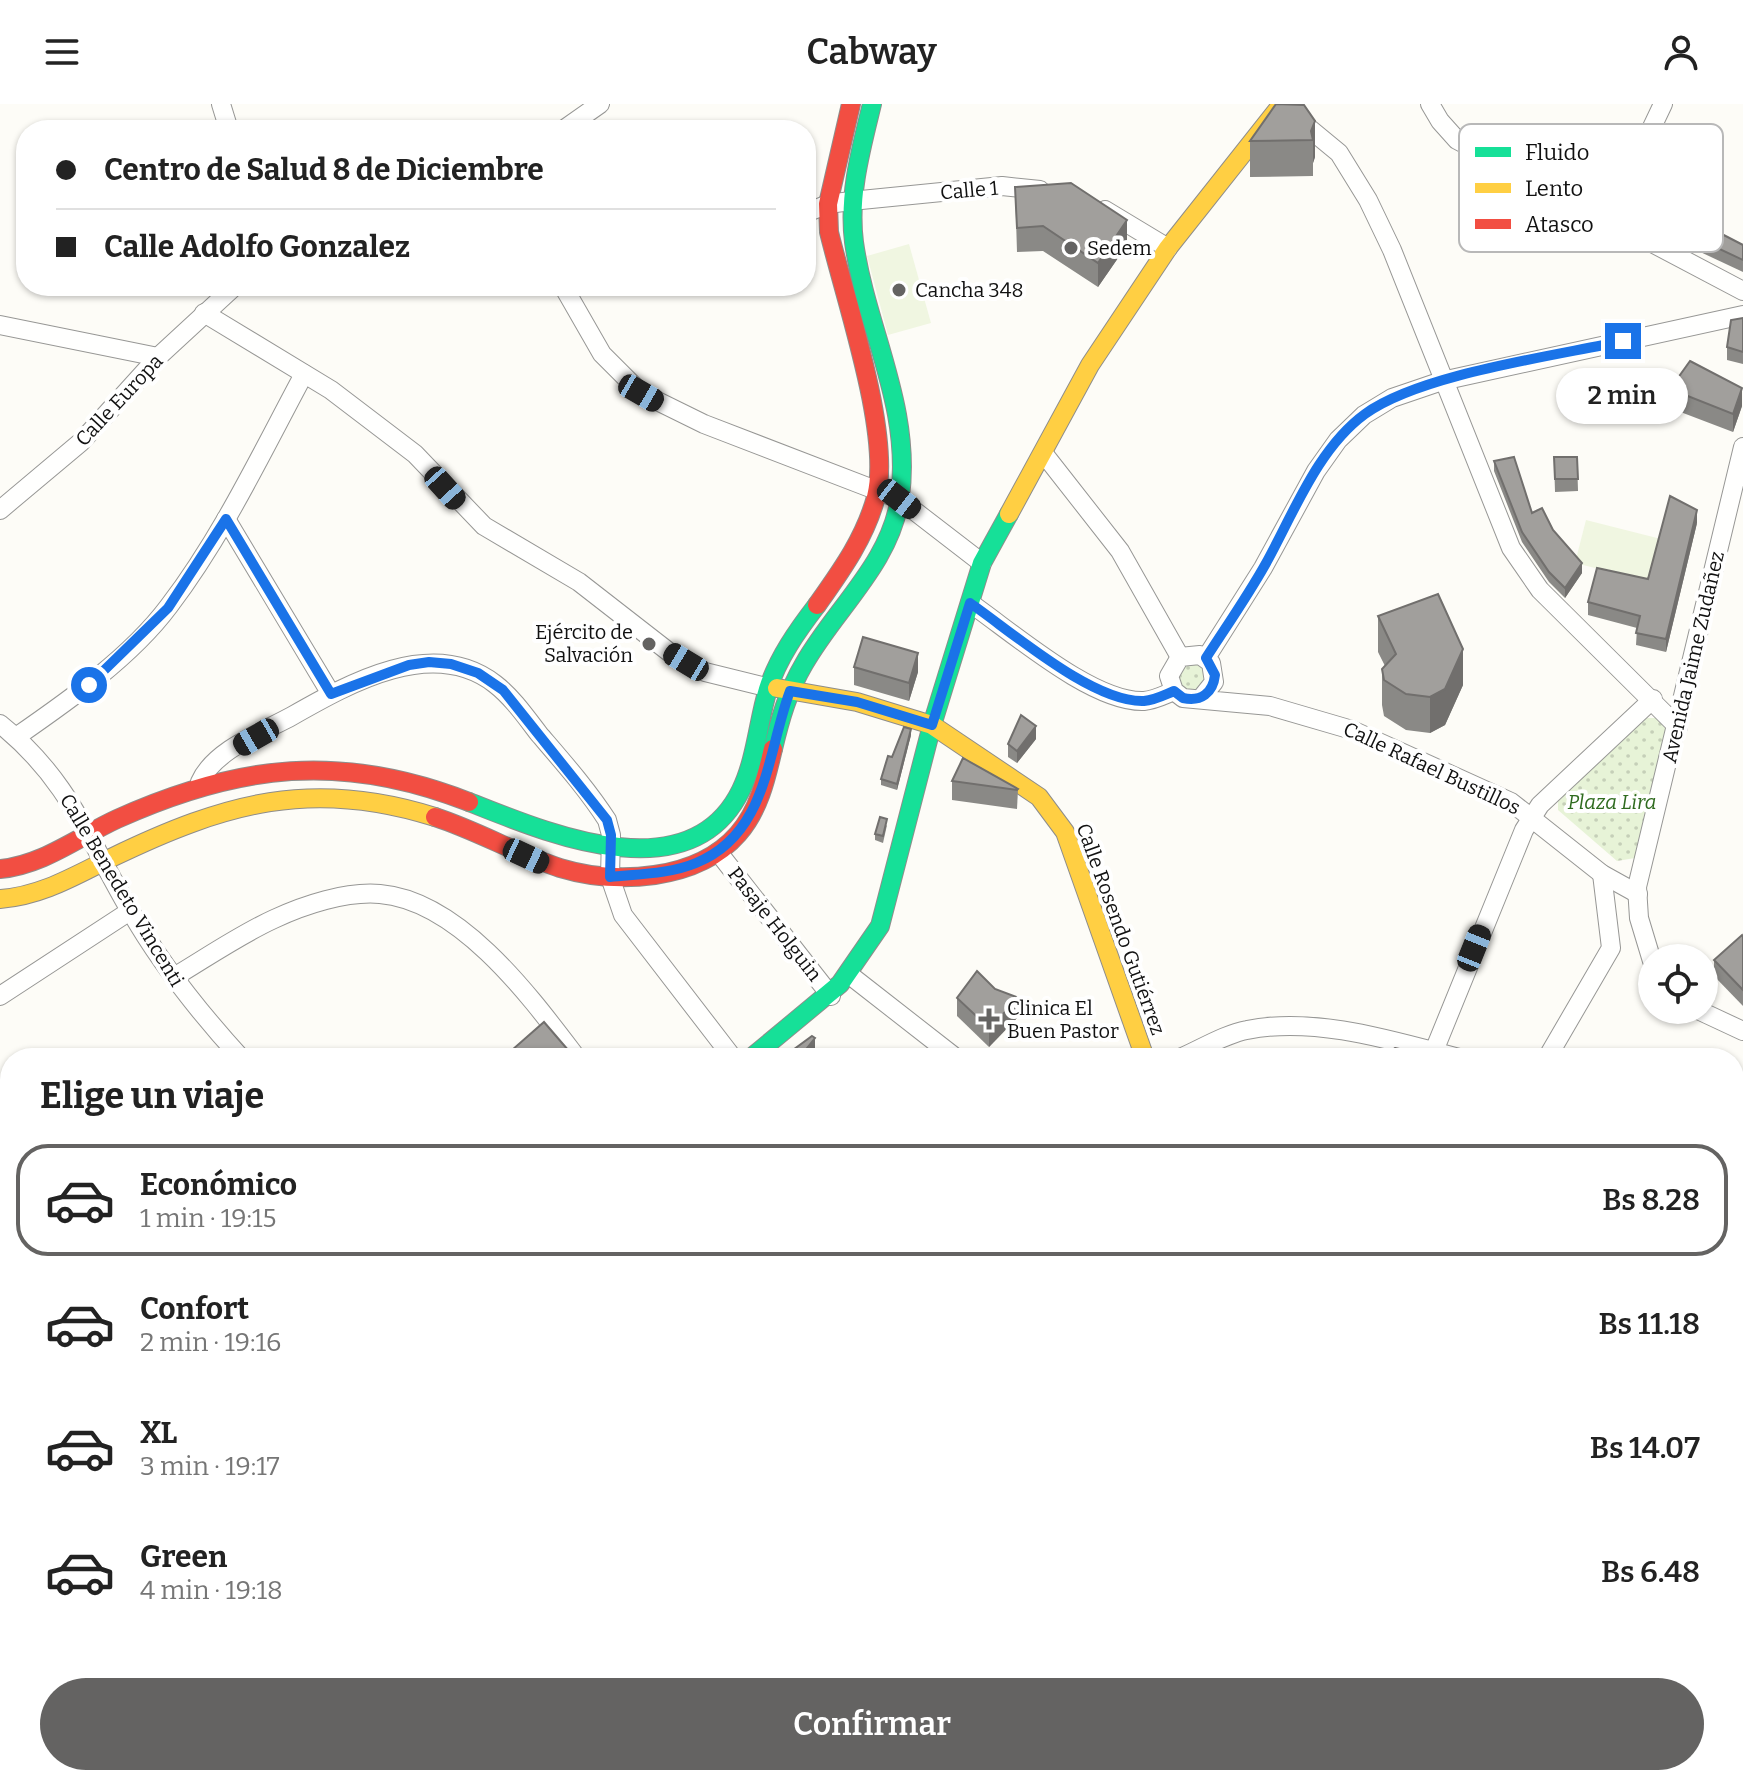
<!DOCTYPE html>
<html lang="es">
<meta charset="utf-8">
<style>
body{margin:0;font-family:Bitter,serif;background:#f2f2f2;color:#222;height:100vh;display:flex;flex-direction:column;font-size:30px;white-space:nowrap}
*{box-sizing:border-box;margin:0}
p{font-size:26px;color:#767676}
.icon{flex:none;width:44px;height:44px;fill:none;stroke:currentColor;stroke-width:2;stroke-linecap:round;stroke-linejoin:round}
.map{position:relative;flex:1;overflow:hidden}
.panel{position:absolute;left:0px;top:944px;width:1744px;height:738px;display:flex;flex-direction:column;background:#fff;border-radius:32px 32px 0 0;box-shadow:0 2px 6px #0004}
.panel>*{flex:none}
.hud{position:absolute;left:16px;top:16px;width:800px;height:176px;border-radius:32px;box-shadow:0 2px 6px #0004;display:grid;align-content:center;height:176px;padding:0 40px;background:#fff}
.fabs{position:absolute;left:1638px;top:840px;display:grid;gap:16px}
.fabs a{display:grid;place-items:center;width:80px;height:80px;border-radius:50%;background:#fff;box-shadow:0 2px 6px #0004;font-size:40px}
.end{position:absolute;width:36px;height:36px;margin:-18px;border:10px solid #1a73e8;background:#fff;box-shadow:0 0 0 4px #fff}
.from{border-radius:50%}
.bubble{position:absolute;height:56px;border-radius:28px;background:#fff;box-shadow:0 2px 6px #0004;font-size:26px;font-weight:600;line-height:56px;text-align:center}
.car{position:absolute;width:24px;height:48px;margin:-24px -12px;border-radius:10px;box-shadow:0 0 6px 2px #0007;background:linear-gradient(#222 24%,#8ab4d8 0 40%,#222 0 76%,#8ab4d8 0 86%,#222 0)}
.hud b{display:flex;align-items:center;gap:28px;height:76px;font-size:30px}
.hud b+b{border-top:2px solid #e0e0e0}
.hud i{width:20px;height:20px;background:#222}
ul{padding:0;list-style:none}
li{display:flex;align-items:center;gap:24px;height:112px;margin:0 16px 12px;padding:0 24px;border:4px solid transparent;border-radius:32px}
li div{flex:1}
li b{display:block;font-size:30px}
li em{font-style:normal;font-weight:600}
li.selected{border-color:#646362}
li>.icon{width:72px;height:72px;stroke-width:1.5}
h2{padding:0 40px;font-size:36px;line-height:96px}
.action{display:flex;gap:16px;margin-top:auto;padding:16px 40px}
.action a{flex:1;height:92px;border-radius:48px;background:#646362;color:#fff;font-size:32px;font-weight:600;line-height:92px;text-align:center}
header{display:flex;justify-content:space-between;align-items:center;height:104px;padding:0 40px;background:#fff;font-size:36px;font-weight:600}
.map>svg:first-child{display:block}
.green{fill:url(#green-dots)}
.pitch{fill:#f0f6e1}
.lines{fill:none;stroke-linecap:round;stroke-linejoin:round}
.street-casing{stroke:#979795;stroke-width:20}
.fast-casing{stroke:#8e8d8b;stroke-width:20}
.slow-casing{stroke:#8e8d8b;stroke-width:20}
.jam-casing{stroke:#8e8d8b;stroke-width:20}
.street{stroke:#fffffe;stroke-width:18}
.fast{stroke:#16e098;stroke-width:18}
.slow{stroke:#ffcf43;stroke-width:18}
.jam{stroke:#f24e42;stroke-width:18}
.wall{fill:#8a8986}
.shaded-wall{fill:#716f6d}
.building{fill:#a19f9c;stroke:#716f6d;stroke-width:2}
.route{stroke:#1a73e8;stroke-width:10}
.poi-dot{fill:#646362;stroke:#fff;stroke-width:3}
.labels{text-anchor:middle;stroke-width:8;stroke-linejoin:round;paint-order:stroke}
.street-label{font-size:20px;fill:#111;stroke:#fff}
.poi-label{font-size:20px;fill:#111;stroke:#fff;text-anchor:start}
.park-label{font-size:20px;font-style:italic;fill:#2f6b1f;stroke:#fff}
.key{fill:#fff;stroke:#b8b8b8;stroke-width:2}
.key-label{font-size:22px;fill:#111}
</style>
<header><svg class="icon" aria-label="menu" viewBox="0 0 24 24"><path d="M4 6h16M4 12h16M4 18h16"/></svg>Cabway<svg class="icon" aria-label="person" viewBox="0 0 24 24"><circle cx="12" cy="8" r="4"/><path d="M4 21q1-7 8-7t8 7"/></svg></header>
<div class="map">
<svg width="1743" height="1681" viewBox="0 0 1743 1681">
<defs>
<pattern id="green-dots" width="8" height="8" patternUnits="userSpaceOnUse" patternTransform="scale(2)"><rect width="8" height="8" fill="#e7f3d7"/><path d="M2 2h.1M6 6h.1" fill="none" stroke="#c5cfb8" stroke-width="1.8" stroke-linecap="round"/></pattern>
</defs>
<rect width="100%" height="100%" fill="#fdfcf7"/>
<g class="green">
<polygon points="1197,556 1208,569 1198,588 1183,587 1175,568 1177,563"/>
<polygon points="1647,614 1656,614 1672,631 1635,754 1617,757 1558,706 1558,690"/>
<polygon points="1093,1672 1120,1672 1121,1681 1095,1681"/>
</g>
<g class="pitch">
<polygon points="909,140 931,219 888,231 867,152"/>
<polygon points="1586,416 1661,435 1651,478 1575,459"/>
</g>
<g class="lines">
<defs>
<g id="street">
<polyline points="221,0 229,26"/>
<polyline points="1430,0 1440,17 1457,36 1743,187"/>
<polyline points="1299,16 1339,49 1368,96 1392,146 1511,444 1540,486 1678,623"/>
<polyline points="563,26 600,0"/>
<polyline points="1105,106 1168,144"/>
<polyline points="806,109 828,100 851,97 1002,82 1040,86"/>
<polyline points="1608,116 1663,0"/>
<polyline points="563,182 602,250 641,289 704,320 899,395 982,459"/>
<polyline points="204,209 331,286 415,350 484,422 579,478 669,548 705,568 766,583"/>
<polyline points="0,221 158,253"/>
<polyline points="1044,350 1120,447 1180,553"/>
<polyline points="0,406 81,338 158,253 235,182"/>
<polyline points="226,415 331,590"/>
<path d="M970 499C1012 528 1093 599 1144 597 1155 596 1164 591 1174 587"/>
<polyline points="1206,554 1263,464 1316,367 1338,336 1364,311 1392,294 1442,277 1743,211"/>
<polyline points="1202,593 1214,578 1211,559 1200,551 1180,553 1169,572 1174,587 1183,594 1270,602 1352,626 1511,698 1602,770 1638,790"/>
<path d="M0 620C69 675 89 737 131 808 162 862 200 909 241 954"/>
<path d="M16 633C68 597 131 553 169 502 223 431 262 348 304 270"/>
<path d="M200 678C214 646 263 628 292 612 350 579 433 532 495 580 512 593 526 613 539 630 563 658 587 685 607 716L611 731 610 773 623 811 733 954"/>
<polyline points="718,748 831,892"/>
<polyline points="1652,857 1639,814 1637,783 1743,343"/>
<polyline points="851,872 956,954"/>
<path d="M174 873C206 854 239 831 274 815 304 801 346 787 380 790 461 797 532 895 577 954"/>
<polyline points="0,892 130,807"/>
<polyline points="1698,906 1743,927"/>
<polyline points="1434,947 1524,726 1540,701 1653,595"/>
<path d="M1180 954C1201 945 1225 930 1247 926 1315 912 1394 937 1459 954"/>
<polyline points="1547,954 1611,844 1602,770"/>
<polyline points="0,1068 10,1079"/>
<polyline points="1734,1091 1743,1098"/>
<polyline points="1734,1182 1743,1181"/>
<polyline points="0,1318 10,1306"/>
<polyline points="1734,1410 1743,1408"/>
<polyline points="0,1520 10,1529"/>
<polyline points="1734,1659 1743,1659"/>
<polyline points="410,1672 410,1681"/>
<polyline points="638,1681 639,1672"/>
<polyline points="901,1681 902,1672"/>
<polyline points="1193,1681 1194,1672"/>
<polyline points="1458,1681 1473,1672"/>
</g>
<g id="fast">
<path d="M773 645C780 615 788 587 804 560 835 505 891 459 900 393 912 302 866 225 854 138 848 91 861 45 872 0"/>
<path d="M469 698C545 728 690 791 741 686 756 655 758 618 768 585 778 554 797 527 817 501"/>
<polyline points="751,954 840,880 880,822 932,621 982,459 1009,410"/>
</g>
<g id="slow">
<polyline points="1009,410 1090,261 1168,144 1282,0"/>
<polyline points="777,584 857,598 932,621 1039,693 1065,728 1145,954"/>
<path d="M0 795C42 792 76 771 113 753 225 699 312 674 435 713"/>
<polyline points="0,1641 10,1630"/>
<polyline points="1679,1672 1685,1681"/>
</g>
<g id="jam">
<path d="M817 501C841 467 865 434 876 393 892 331 845 195 829 128L828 100 851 0"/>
<path d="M435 713C478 727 517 750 560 764 616 781 697 777 738 730 759 706 766 675 773 645"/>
<path d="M0 765C43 761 78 733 117 715 239 660 342 648 469 698"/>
</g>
</defs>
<use href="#street" class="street-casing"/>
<use href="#fast" class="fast-casing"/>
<use href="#slow" class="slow-casing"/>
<use href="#jam" class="jam-casing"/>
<use href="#street" class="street"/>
<use href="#fast" class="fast"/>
<use href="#slow" class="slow"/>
<use href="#jam" class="jam"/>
</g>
<g class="wall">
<polygon points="1315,17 1315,53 1313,59 1313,72 1250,73 1250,37"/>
<polygon points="1015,83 1127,141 1098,183 1043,147 1017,148"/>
<polygon points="1679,126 1743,141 1743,168 1679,138"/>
<polygon points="1743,214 1743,260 1727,256 1727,243"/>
<polygon points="1670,285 1742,302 1733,328 1670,304"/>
<polygon points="1554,353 1577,353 1578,387 1555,388"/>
<polygon points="1494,357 1532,409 1582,469 1565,494 1549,478 1522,438 1494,367"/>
<polygon points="1697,419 1666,548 1636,541 1637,524 1588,511 1588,498 1648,475"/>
<polygon points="1378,512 1463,581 1445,621 1430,629 1406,626 1384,612 1382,601 1382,565 1385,562 1378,548"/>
<polygon points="854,563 918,568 909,597 854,581"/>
<polygon points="911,631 897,686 881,681 881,675 892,653"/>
<polygon points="1036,635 1017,659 1008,653 1008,640"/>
<polygon points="952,677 1018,685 1017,705 952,696"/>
<polygon points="887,721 883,739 875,736 875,730"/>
<polygon points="1743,833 1743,902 1714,872 1714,856"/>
<polygon points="957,894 1019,912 989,943 957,912"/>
<polygon points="512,946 575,954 512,954"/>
<polygon points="1743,1202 1743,1242 1734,1243 1734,1203"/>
<polygon points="37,1672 101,1672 100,1681 47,1681"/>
<polygon points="1559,1672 1638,1672 1640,1681 1563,1681"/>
</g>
<g class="shaded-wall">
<polygon points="1315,17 1315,53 1313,59 1313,36 1311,27"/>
<polygon points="1127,116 1127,141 1098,183 1098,159"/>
<polygon points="1742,284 1742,302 1733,328 1733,310"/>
<polygon points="1697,406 1697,419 1666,548 1666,535"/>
<polygon points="1582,459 1582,469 1565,494 1565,484"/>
<polygon points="1463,545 1463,581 1445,621 1430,629 1430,593"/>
<polygon points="918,549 918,568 909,597 909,579"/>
<polygon points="1036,622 1036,635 1017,659 1017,647"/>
<polygon points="911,625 911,631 897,686 897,680"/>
<polygon points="1019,894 1019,912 989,943 989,924"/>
<polygon points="815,934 815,947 809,954 799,954"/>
<polygon points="1640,1677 1640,1681 1627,1681"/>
</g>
<g class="building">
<polygon points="1276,0 1304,1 1315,17 1311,27 1313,36 1250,37"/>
<polygon points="1071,79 1127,116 1098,159 1043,122 1017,124 1015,83"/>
<polygon points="1687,112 1743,141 1743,156 1679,126"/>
<polygon points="1743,214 1743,248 1727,243 1731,216"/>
<polygon points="1690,257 1742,284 1733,310 1670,285"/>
<polygon points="1514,353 1532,409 1542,404 1553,426 1582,459 1565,484 1549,468 1522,428 1494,357"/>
<polygon points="1554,353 1577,353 1578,375 1555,375"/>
<polygon points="1670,392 1697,406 1666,535 1636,529 1640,512 1588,498 1597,464 1648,475"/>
<polygon points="1438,490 1463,545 1445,585 1430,593 1406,590 1384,576 1382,565 1396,550 1378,512"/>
<polygon points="863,533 918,549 909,579 854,563"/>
<polygon points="1021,611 1036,622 1017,647 1008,640"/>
<polygon points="904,623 911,625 897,680 881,675 888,652 892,653"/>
<polygon points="963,654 1018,685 1017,686 952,677"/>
<polygon points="880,713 887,715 883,732 875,730"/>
<polygon points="1742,831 1743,833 1743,886 1714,856"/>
<polygon points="977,867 995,885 1019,894 989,924 957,894"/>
<polygon points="544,918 575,954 519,954 512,946"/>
<polygon points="812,932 815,934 799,954 782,954"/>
<polygon points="1395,944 1431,952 1433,954 1381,954"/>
<polygon points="1208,947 1210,954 1176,954"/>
<polygon points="1743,1202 1743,1229 1734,1230 1734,1203"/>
<polygon points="1242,1672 1329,1672 1336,1681 1233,1681 1231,1677"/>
<polygon points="1572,1672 1638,1672 1640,1677 1627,1681 1575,1681"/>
<polygon points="966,1676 986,1681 964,1681"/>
</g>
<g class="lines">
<path class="route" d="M89 581 168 504 226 415 331 590 409 561 429 558 451 560 478 569 503 586 607 716 611 731 610 773C638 770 670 770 696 759 768 730 767 648 790 587L857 598 932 621 970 499C1012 528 1093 599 1144 597 1155 596 1164 591 1174 587L1183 594C1201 598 1213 589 1215 571L1206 554C1226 523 1247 493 1265 461 1293 411 1317 345 1365 310 1420 270 1554 252 1623 237"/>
</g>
<g class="poi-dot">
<circle cx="1071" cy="144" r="8"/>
<circle cx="899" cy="186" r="8"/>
<circle cx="649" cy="540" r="8"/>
<path d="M985 903h8v8h8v8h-8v8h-8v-8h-8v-8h8z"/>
</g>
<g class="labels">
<g class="street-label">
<text transform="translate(969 86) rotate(-5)" y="7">Calle 1</text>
<text transform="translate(119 296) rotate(-47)" y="7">Calle Europa</text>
<text transform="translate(1693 553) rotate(-77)" y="7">Avenida Jaime Zudañez</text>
<text transform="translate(1432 664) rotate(25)" y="7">Calle Rafael Bustillos</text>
<text transform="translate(122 786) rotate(59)" y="7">Calle Benedeto Vincenti</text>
<text transform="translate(775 820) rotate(52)" y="7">Pasaje Holguin</text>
<text transform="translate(1121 825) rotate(70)" y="7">Calle Rosendo Gutiérrez</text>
</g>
<g class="poi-label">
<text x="1087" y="151">Sedem</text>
<text x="915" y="193">Cancha 348</text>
<text x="633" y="535" text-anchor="end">Ejército de<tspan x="633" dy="23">Salvación</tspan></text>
<text x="1007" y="911">Clinica El<tspan x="1007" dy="23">Buen Pastor</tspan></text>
</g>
<g class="park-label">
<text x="1612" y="705">Plaza Lira</text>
</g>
</g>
<rect x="1459" y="20" width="264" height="128" rx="12" class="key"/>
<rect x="1475" y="43" width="36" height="10" fill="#16e098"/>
<rect x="1475" y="79" width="36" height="10" fill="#ffcf43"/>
<rect x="1475" y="115" width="36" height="10" fill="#f24e42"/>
<g class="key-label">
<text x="1525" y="56">Fluido</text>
<text x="1525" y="92">Lento</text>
<text x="1525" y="128">Atasco</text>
</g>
</svg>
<div class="fabs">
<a><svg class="icon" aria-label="locate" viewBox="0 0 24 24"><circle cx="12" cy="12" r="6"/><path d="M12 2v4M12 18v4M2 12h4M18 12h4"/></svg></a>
</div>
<i class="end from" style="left:89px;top:581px"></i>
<i class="end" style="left:1623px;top:237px"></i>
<div class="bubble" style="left:1556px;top:264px;width:132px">2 min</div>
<i class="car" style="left:641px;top:289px;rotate:120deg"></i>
<i class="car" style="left:445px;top:384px;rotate:138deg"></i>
<i class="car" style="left:899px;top:395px;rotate:128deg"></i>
<i class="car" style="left:686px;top:558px;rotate:301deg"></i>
<i class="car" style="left:256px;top:633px;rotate:240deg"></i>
<i class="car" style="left:526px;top:752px;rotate:115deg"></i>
<i class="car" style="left:1474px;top:844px;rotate:22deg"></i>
<div class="hud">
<b><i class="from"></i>Centro de Salud 8 de Diciembre</b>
<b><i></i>Calle Adolfo Gonzalez</b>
</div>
<section class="panel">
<h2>Elige un viaje</h2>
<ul>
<li class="selected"><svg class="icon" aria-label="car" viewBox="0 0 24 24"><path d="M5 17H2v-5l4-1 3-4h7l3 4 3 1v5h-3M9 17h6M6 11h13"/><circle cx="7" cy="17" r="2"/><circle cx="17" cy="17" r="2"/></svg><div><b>Económico</b><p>1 min · 19:15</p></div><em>Bs 8.28</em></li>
<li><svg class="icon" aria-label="car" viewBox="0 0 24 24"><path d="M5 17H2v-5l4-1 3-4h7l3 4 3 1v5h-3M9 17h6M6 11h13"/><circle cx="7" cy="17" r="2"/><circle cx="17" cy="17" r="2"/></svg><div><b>Confort</b><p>2 min · 19:16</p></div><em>Bs 11.18</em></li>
<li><svg class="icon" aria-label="car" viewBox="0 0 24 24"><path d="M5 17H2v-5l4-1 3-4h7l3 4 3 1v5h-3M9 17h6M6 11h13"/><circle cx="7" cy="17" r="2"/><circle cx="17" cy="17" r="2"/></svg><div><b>XL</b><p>3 min · 19:17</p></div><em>Bs 14.07</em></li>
<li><svg class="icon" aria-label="car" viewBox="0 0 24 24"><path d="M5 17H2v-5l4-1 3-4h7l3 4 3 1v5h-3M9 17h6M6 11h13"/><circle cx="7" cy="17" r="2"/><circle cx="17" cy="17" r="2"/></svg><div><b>Green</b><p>4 min · 19:18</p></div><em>Bs 6.48</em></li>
</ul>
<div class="action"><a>Confirmar</a></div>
</section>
</div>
